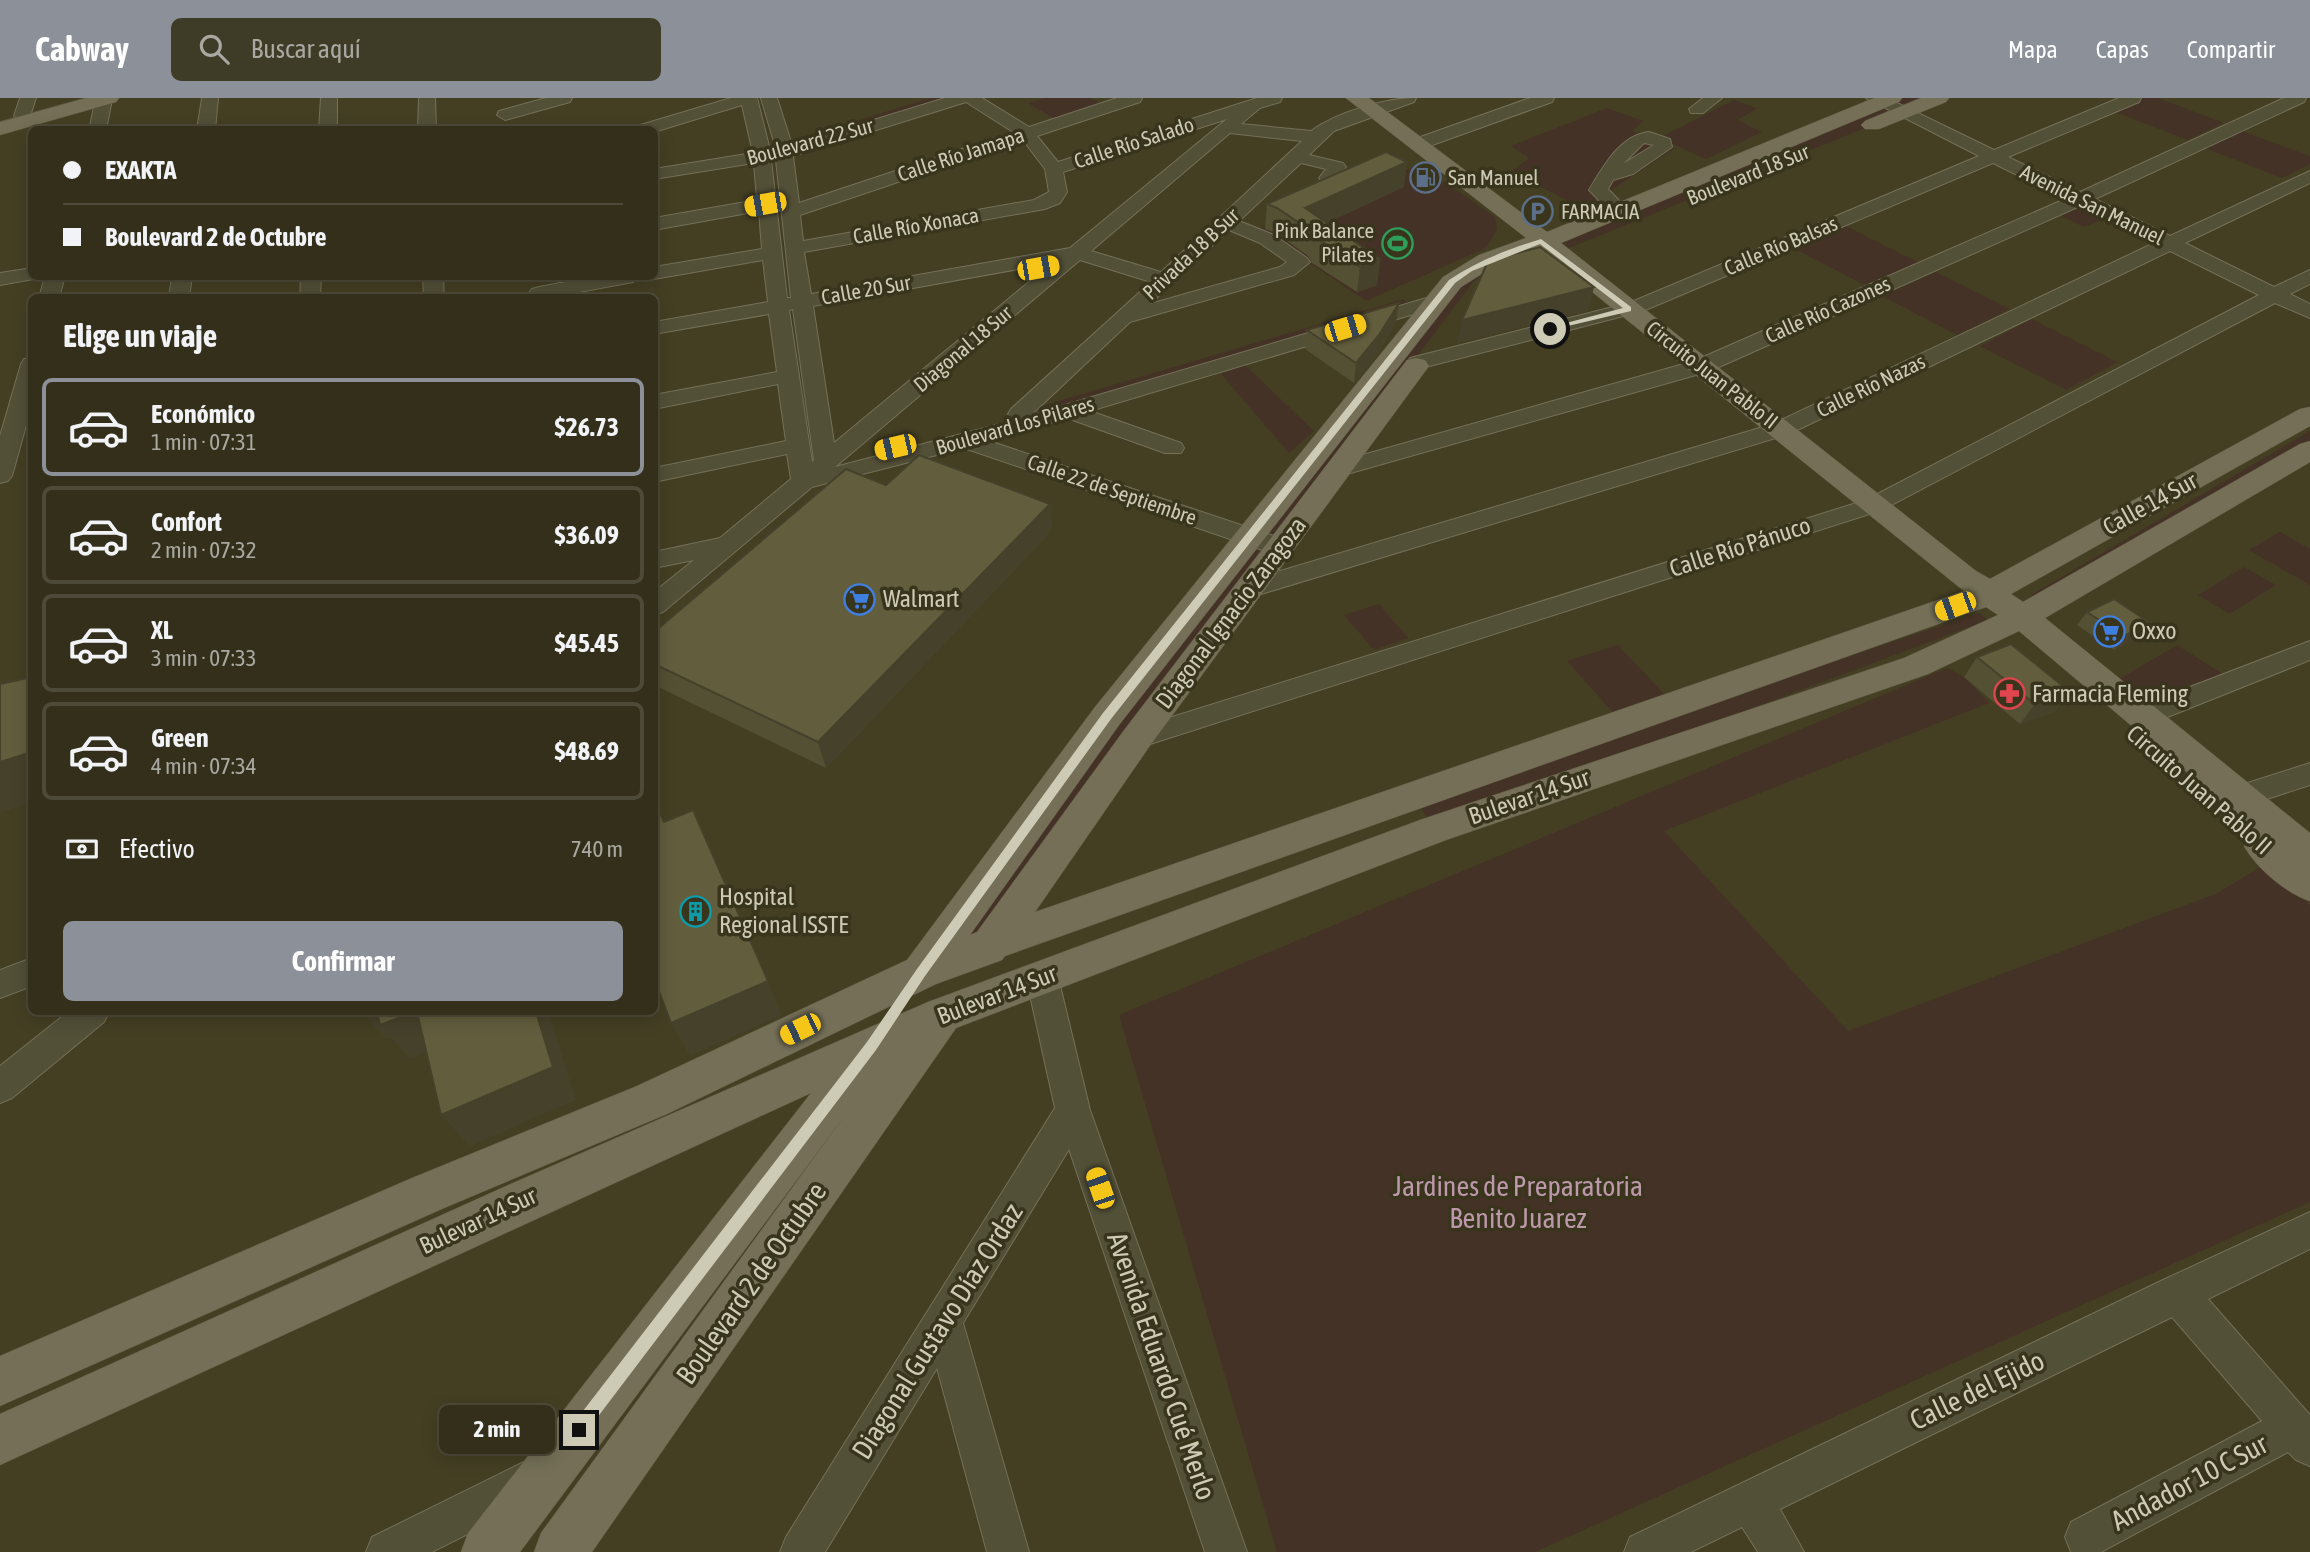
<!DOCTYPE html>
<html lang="es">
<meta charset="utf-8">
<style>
body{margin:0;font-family:"Asap Condensed",sans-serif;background:#3e3b27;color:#f1f3f6;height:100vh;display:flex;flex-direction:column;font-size:26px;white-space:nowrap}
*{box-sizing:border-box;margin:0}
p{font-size:23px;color:#a9a9a2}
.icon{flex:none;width:38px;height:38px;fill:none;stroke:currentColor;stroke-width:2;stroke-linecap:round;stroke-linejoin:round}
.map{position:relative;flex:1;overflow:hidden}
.side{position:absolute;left:28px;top:196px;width:630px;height:721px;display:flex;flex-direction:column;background:#332f1a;border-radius:10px;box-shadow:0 4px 18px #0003,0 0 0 2px #4e4a39}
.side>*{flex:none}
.top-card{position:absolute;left:28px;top:28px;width:630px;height:154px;border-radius:10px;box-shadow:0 4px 18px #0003,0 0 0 2px #4e4a39;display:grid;align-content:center;height:154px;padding:0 35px;background:#332f1a}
.end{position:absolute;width:32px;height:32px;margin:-16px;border:9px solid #cdcbb5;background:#111;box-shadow:0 0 0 4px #111}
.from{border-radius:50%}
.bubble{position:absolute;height:49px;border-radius:10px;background:#332f1a;box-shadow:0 4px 18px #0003,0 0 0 2px #4e4a39;font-size:23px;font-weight:700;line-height:49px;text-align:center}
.car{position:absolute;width:21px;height:42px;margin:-21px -10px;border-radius:9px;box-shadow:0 0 5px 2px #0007;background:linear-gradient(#f5c518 24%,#345 0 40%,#f5c518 0 76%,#345 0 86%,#f5c518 0)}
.top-card b{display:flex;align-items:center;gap:24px;height:66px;font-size:26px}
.top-card b+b{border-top:2px solid #4e4a39}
.top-card i{width:18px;height:18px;background:#f1f3f6}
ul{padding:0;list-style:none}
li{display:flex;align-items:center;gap:21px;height:98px;margin:0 14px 10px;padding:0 21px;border:4px solid #4e4a39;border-radius:10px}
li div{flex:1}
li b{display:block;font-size:26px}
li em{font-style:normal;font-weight:700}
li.active{border-color:#8c9099}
li>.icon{width:63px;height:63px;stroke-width:1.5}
h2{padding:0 35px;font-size:32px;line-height:84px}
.pay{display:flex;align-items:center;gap:18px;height:77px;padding:0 35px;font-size:26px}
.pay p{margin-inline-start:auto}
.cta{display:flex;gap:14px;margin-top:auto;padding:14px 35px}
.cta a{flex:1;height:80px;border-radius:10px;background:#8c9099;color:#fff;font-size:28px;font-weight:700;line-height:80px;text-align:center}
header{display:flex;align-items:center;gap:42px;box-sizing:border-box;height:98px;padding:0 35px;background:#8c9099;color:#fff}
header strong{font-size:33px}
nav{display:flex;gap:38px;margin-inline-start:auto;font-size:24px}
.search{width:490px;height:63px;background:#3e3b27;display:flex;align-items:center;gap:18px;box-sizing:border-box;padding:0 24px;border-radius:10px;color:#a9a9a2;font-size:26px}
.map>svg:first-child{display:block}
.green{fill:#453226}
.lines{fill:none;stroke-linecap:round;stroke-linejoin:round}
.minor-casing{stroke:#747059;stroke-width:2}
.major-casing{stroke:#605c45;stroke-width:1}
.minor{fill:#535038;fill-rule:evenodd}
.major{fill:#746f56;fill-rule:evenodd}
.wall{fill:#545034}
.shaded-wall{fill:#45412b}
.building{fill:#625d3d;stroke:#45412b;stroke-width:2}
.route{fill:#cdcbb5}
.labels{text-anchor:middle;stroke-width:7;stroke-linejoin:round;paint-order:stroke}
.far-street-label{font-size:21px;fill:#cdcbb5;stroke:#39351d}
.far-poi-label{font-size:21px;fill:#cdcbb5;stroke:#39351d;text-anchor:start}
.street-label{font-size:24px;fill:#cdcbb5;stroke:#39351d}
.poi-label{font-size:24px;fill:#cdcbb5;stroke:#39351d;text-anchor:start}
.near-park-label{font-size:28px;fill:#bd97aa;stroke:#39351d}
.near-street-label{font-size:28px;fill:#cdcbb5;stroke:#39351d}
</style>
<header>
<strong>Cabway</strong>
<div class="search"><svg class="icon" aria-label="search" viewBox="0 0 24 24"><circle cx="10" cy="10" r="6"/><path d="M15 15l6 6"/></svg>Buscar aquí</div>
<nav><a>Mapa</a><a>Capas</a><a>Compartir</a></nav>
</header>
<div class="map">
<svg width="2310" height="1454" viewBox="0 0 2310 1454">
<rect width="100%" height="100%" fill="#443f23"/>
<g class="green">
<polygon points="931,0 954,0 788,52 790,43"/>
<polygon points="1045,0 1090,0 1102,7 1058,23 1028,5"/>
<polygon points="1892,0 1939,0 1569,150 1554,139"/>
<polygon points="2143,0 2158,0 2224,25 2187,42 2113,13"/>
<polygon points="1734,2 1757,10 1738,22 1762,34 1706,61 1659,40"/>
<polygon points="1607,10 1643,23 1632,33 1675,50 1583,111 1512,73 1529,60 1511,48"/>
<polygon points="2239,32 2310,58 2310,66 2282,80 2202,49"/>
<polygon points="1420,67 1495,119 1497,132 1486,150 1366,203 1260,131 1390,72 1398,75"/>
<polygon points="2076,102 2110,118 2084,129 2050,113"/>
<polygon points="1846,128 1918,164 1865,187 1793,150"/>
<polygon points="1527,153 1473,184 1279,443 1259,436 1464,179"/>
<polygon points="1936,174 2010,211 1957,237 1882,198"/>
<polygon points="1404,201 1409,208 1018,326 1011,317"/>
<polygon points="2032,221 2118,264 2066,292 1980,248"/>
<polygon points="1245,267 1314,333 1289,355 1221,276"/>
<polygon points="2310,333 2310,344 2037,501 2031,497"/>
<polygon points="2280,434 2310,451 2310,487 2249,452"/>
<polygon points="1249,445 1274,452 984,838 960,837"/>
<polygon points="2244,469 2276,487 2229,516 2198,497"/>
<polygon points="1379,506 1408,540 1374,552 1344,517"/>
<polygon points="1979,515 1988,522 1434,729 1415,702"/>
<polygon points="1618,547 1669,601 1617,619 1567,563"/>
<polygon points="2177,547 2224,577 2141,601 2116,583"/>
<polygon points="1947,570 1964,579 1989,605 1664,733 1848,933 2218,795 2263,767 2310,807 2310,1104 1535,1454 1277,1454 1119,917"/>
</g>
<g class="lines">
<defs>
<g id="minor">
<polygon points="20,0 36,0 30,18 22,23 14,18"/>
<polygon points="96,0 112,1 106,32 89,32"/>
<polygon points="202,0 218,0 215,32 197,32"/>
<polygon points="321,0 337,0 337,32 319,32"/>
<polygon points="419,0 435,0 436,32 418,32"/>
<polygon points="546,0 572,0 570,4 505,22 497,17 499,13"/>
<path d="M731 0H757L770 52 775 51 774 44 761 0H777L792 47 945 0H982L1029 29 1117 0H1142L1140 4 1037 38 1058 64 1257 0H1282L1280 4 1260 10 1241 26 1311 33C1337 14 1385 0 1416 0L1414 4 1334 33 1309 57 1343 65 1346 69 1334 84H1322L1319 80 1326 71 1301 65 1239 123 1274 137 1307 160 1310 164 1294 177 1130 224 1031 317 1430 199H1444L1447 203 1444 207 1090 313 1181 345 1184 350 1181 355H1165L1067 320 989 343 1289 443 1292 449 1289 455 1280 457 1271 455 964 350 812 389 663 514 654 517V494L694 462 654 470V454L720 440 791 381 787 356 654 384V370L786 343 778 286 654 311V297L777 274 769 216 654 236V224L768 204 763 162 654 181 647 178H654V169L762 151 759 113 654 132V120L757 102 754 65 654 81V71L753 55 742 7 654 34V32H635L637 28ZM966 4 1013 34 799 105 793 58ZM1227 21 1070 150 811 196 804 154 1045 111 1060 105 1067 94 1063 74ZM1230 35 1302 43 1161 174 1091 153ZM1023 42 1045 71 1049 94 1034 102 803 143 800 117ZM771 62H776L791 200H787ZM1229 132 1260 145 1287 164 1280 169 1150 206ZM1080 162 1151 184 1011 311 1008 316 1015 322 835 369ZM1052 165 834 345 813 208ZM793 211 814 362 812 364 789 212Z"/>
<polygon points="1530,0 1554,0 1552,4 1424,50 1412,50 1409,46 1412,42"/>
<polygon points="1703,0 1722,0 1703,15 1691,15 1689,11"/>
<polygon points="1866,0 1887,0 1994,52 2119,0 2141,0 2139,4 2008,59 2080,94 2284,0 2306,0 2304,4 2095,101 2170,138 2310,73 2310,85 2185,145 2274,189 2310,172 2310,186 2290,196 2310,206 2310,220 2275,205 1882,412 1147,647 1137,650 1127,647 1123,640 1127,633 1866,402 2259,197 2170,153 1789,336 1258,497 1249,499 1240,497 1236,491 1240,485 1773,326 2154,145 2080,108 1710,273 1347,376 1331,376 1327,371 1331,366 1694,263 2065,101 1993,65 1643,213 1418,271 1410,270 1407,265 1410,260 1629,205 1979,58"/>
<path d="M1649 34 1670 41 1672 49 1633 76 1613 82 1608 91 1628 112 1619 118 1612 116 1589 92C1603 69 1620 37 1649 34ZM1644 45 1654 47 1623 66Z"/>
<polygon points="32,170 32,178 39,180 0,187 0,175"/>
<polygon points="45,178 65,178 59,200 39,200"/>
<polygon points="172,178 192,178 189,200 169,200"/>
<polygon points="301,178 321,178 320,200 300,200"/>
<polygon points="423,178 443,178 444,200 424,200"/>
<polygon points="597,178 643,178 633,184 547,200 533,200 529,195 532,191 539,189"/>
<polygon points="32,260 32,306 12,378 8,383 0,385 0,338 21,266 24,261"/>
<polygon points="2310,543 2310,562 2155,624 2145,627 2135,624 2131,617 2135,610"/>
<polygon points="2310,665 2310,687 2242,709 2232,706 2227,698 2232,690"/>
<polygon points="32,860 32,888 0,900 0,872"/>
<polygon points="1042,865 1053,869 1058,879 1090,1012 1247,1454 1205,1454 1069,1051 963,1225 1029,1454 987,1454 937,1270 825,1454 780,1454 786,1439 1055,1010 1026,879 1031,869"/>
<polygon points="68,914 109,914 104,924 12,1000 0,1005 0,968"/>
<polygon points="2310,1114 2310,1151 2208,1201 2310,1317 2310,1368 2296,1362 2288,1354 2101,1454 2071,1454 2065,1439 2071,1424 2262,1323 2172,1219 1780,1411 1804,1454 1758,1454 1742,1429 1691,1454 1624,1454 1630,1439 2163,1182"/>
<polygon points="530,1361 545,1367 551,1382 545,1397 432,1454 366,1454 372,1439"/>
</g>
<g id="major">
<polygon points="86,0 119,0 116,4 0,37 0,24"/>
<path d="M1346 0H1369L1547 134 1874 0H1902L1899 4 1561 145 1976 473 1990 481 2300 311 2310 309V328L2011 496 2023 504 2300 346 2310 343V364L2045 520 2310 735V803C2287 796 2256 770 2244 748L2250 738 2259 735 2019 533 1928 576 1446 742 956 930 592 1454H534L541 1435 848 1013 520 1454H461L468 1435 811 995 0 1367V1316L513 1085 928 904 1420 722 1904 560 1998 517 1986 509 1005 858 1002 862 936 886 667 1016 444 1110 0 1308V1258L412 1080 637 988 907 862 1095 609 1443 179 1479 157 1526 140ZM1540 152 1964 493 1035 814 1149 649 1429 268 1425 262 1416 260 1407 262 1125 631 977 834 970 837 1119 627 1461 189 1496 167Z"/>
<polygon points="1921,0 1949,0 1946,4 1879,31 1865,31 1861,27 1865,23"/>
</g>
</defs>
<use href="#minor" class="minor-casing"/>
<use href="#major" class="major-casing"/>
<use href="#minor" class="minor"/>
<use href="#major" class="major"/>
</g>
<g class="wall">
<polygon points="1404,89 1326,125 1380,161 1377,187 1357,194 1312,165 1308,158 1276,135 1265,131 1267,106"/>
<polygon points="1399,205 1396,224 1377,257 1354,285 1305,251 1307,232"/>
<polygon points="886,387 1050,406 1052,432 826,670 654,587 654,534"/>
<polygon points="2087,514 2140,538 2114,552 2077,527"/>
<polygon points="1977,559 2069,593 2055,613 2020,626 1964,579"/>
</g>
<g class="shaded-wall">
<polygon points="1407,64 1404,89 1310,132 1305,110"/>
<polygon points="1380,161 1377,187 1357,194 1360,169"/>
<polygon points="1594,189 1588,213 1457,245 1462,222"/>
<polygon points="1399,205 1396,224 1377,257 1354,285 1356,265"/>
<polygon points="1050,406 1052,432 826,670 818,644"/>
<polygon points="2150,525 2140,538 2114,552 2124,538"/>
<polygon points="2069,593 2055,613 2020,626 2035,606"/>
<polygon points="32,654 32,704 0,715 0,664"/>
<polygon points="768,883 782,917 690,958 671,925"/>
<polygon points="361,914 418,914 445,946 410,961 391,939 386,941"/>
<polygon points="536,914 549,914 576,1002 470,1048 441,1017"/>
</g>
<g class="building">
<polygon points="1386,54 1407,64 1305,110 1380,161 1360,169 1315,139 1311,133 1277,110 1267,106"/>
<polygon points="1540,149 1594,189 1462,222 1488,163"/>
<polygon points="1399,205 1379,237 1356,265 1307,232"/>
<polygon points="919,357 1050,406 818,644 654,566 654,534 846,371 886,387"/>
<polygon points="2114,501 2150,525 2124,538 2087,514"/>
<polygon points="2011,546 2069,593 2035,606 1977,559"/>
<polygon points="32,579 32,654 0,664 0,586"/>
<polygon points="654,702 664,724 693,712 768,883 671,925 654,880"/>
<polygon points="377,914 414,914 380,927"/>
<polygon points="417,914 536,914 553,969 441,1017"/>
</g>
<path class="route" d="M1541 141 1631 209V213L1547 233V230L1623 210 1540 146 1472 173 1455 185 1111 621 925 878 876 952 584 1337 579 1339 573 1337 571 1332 573 1326 867 944 917 871 1103 615 1449 182C1477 163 1509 151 1541 141Z"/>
<defs>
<symbol id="fuel-ring" viewBox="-11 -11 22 22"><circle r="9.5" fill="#39351d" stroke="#5c6f8a" stroke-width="1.5"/><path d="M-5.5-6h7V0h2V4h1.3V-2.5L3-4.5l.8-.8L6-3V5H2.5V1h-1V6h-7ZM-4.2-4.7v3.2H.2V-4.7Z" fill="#5c6f8a"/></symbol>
<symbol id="parking-ring" viewBox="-11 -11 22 22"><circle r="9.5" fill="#39351d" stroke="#5c6f8a" stroke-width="1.5"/><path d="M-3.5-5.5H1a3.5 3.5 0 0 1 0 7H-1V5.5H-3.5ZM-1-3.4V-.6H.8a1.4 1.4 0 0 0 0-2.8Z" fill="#5c6f8a"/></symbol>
<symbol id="stadium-ring" viewBox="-11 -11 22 22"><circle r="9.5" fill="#39351d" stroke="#2e9e5b" stroke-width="1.5"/><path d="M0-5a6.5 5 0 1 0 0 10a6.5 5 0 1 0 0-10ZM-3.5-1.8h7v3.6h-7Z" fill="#2e9e5b"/></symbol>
<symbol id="supermarket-ring" viewBox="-11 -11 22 22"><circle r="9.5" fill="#39351d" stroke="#3f7fe0" stroke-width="1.5"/><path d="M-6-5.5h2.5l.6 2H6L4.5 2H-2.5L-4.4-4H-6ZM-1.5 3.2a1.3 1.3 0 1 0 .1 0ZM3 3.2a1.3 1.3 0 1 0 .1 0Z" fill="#3f7fe0"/></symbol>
<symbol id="pharmacy-ring" viewBox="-11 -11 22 22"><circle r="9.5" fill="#39351d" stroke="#e0444e" stroke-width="1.5"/><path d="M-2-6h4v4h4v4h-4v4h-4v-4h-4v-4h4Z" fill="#e0444e"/></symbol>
<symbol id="building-ring" viewBox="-11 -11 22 22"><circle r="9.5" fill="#39351d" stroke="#0f9aa8" stroke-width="1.5"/><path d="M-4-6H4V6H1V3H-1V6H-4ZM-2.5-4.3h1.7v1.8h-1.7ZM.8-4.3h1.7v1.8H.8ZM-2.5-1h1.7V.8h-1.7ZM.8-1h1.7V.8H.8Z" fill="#0f9aa8"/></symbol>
</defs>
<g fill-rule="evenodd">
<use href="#fuel-ring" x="1408" y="62" width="35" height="35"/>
<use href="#parking-ring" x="1520" y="96" width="35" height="35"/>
<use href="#stadium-ring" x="1380" y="128" width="35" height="35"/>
<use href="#supermarket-ring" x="842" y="484" width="35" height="35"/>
<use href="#supermarket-ring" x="2092" y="516" width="35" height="35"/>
<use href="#pharmacy-ring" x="1992" y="578" width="35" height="35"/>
<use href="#building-ring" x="678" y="796" width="35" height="35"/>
</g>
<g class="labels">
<g class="far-street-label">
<text transform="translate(810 44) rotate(-15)" y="7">Boulevard 22 Sur</text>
<text transform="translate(1134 45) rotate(-18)" y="7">Calle Río Salado</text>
<text transform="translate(961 57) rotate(-18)" y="7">Calle Río Jamapa</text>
<text transform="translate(1748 77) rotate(-22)" y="7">Boulevard 18 Sur</text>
<text transform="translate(2092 107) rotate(26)" y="7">Avenida San Manuel</text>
<text transform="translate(916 128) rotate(-10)" y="7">Calle Río Xonaca</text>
<text transform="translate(1781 148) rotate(-23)" y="7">Calle Río Balsas</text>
<text transform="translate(1191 156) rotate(-43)" y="7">Privada 18 B Sur</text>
<text transform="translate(866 192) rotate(-10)" y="7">Calle 20 Sur</text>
<text transform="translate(1828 212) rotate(-24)" y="7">Calle Río Cazones</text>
<text transform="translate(963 251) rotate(-40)" y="7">Diagonal 18 Sur</text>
<text transform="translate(1712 277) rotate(38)" y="7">Circuito Juan Pablo II</text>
<text transform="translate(1871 288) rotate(-26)" y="7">Calle Río Nazas</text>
<text transform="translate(1015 328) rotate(-16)" y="7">Boulevard Los Pilares</text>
<text transform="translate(1112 392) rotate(19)" y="7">Calle 22 de Septiembre</text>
</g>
<g class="far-poi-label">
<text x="1448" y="87">San Manuel</text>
<text x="1561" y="121">FARMACIA</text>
<text x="1374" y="140" text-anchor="end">Pink Balance<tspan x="1374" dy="24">Pilates</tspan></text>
</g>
<g class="street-label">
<text transform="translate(2150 406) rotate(-29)" y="8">Calle 14 Sur</text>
<text transform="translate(1740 449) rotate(-18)" y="8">Calle Río Pánuco</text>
<text transform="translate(1231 515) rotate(-53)" y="8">Diagonal Ignacio Zaragoza</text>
<text transform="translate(2199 692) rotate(41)" y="8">Circuito Juan Pablo II</text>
<text transform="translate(1529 699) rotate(-19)" y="8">Bulevar 14 Sur</text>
<text transform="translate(997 897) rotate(-21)" y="8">Bulevar 14 Sur</text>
<text transform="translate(478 1123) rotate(-25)" y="8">Bulevar 14 Sur</text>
</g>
<g class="poi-label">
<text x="883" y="509">Walmart</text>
<text x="2132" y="541">Oxxo</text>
<text x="2032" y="604">Farmacia Fleming</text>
<text x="719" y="807">Hospital<tspan x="719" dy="28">Regional ISSTE</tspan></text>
</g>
<g class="near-park-label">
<text x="1518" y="1098">Jardines de Preparatoria<tspan x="1518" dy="32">Benito Juarez</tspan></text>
</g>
<g class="near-street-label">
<text transform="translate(751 1185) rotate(-55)" y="10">Boulevard 2 de Octubre</text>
<text transform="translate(937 1233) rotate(-58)" y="10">Diagonal Gustavo Díaz Ordaz</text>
<text transform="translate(1162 1268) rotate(71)" y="10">Avenida Eduardo Cué Merlo</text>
<text transform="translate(1977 1292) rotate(-26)" y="10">Calle del Ejido</text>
<text transform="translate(2189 1384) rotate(-28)" y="10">Andador 10 C Sur</text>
</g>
</g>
</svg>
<i class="end from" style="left:1550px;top:231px"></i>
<i class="end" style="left:579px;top:1332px"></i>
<div class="bubble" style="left:439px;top:1307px;width:116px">2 min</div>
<i class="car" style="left:765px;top:106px;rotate:260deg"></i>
<i class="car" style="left:1038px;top:170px;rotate:80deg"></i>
<i class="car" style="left:1345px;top:230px;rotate:73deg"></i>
<i class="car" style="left:895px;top:349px;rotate:257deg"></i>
<i class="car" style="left:1955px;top:508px;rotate:250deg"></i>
<i class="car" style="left:800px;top:931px;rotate:244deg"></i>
<i class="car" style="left:1100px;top:1090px;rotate:341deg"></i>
<div class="top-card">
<b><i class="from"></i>EXAKTA</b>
<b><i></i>Boulevard 2 de Octubre</b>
</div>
<section class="side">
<h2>Elige un viaje</h2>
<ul>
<li class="active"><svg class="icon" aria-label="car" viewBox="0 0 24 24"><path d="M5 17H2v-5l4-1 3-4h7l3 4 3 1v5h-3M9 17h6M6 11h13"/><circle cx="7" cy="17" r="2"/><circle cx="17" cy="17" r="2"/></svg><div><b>Económico</b><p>1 min · 07:31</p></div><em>$26.73</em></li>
<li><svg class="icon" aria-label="car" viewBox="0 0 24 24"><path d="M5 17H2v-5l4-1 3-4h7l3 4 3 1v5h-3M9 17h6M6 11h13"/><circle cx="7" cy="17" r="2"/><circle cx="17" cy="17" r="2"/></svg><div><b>Confort</b><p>2 min · 07:32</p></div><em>$36.09</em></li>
<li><svg class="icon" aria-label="car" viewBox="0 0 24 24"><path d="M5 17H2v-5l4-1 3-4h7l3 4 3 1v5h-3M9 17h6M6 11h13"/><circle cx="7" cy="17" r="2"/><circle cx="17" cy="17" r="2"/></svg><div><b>XL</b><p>3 min · 07:33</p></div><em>$45.45</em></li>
<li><svg class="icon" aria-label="car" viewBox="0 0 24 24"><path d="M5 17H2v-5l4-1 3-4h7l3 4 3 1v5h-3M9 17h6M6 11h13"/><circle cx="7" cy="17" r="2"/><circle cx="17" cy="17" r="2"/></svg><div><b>Green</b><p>4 min · 07:34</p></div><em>$48.69</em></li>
</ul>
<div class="pay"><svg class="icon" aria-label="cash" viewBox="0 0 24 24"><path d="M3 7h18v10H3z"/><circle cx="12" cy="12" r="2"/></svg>Efectivo<p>740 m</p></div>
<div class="cta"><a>Confirmar</a></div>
</section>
</div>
